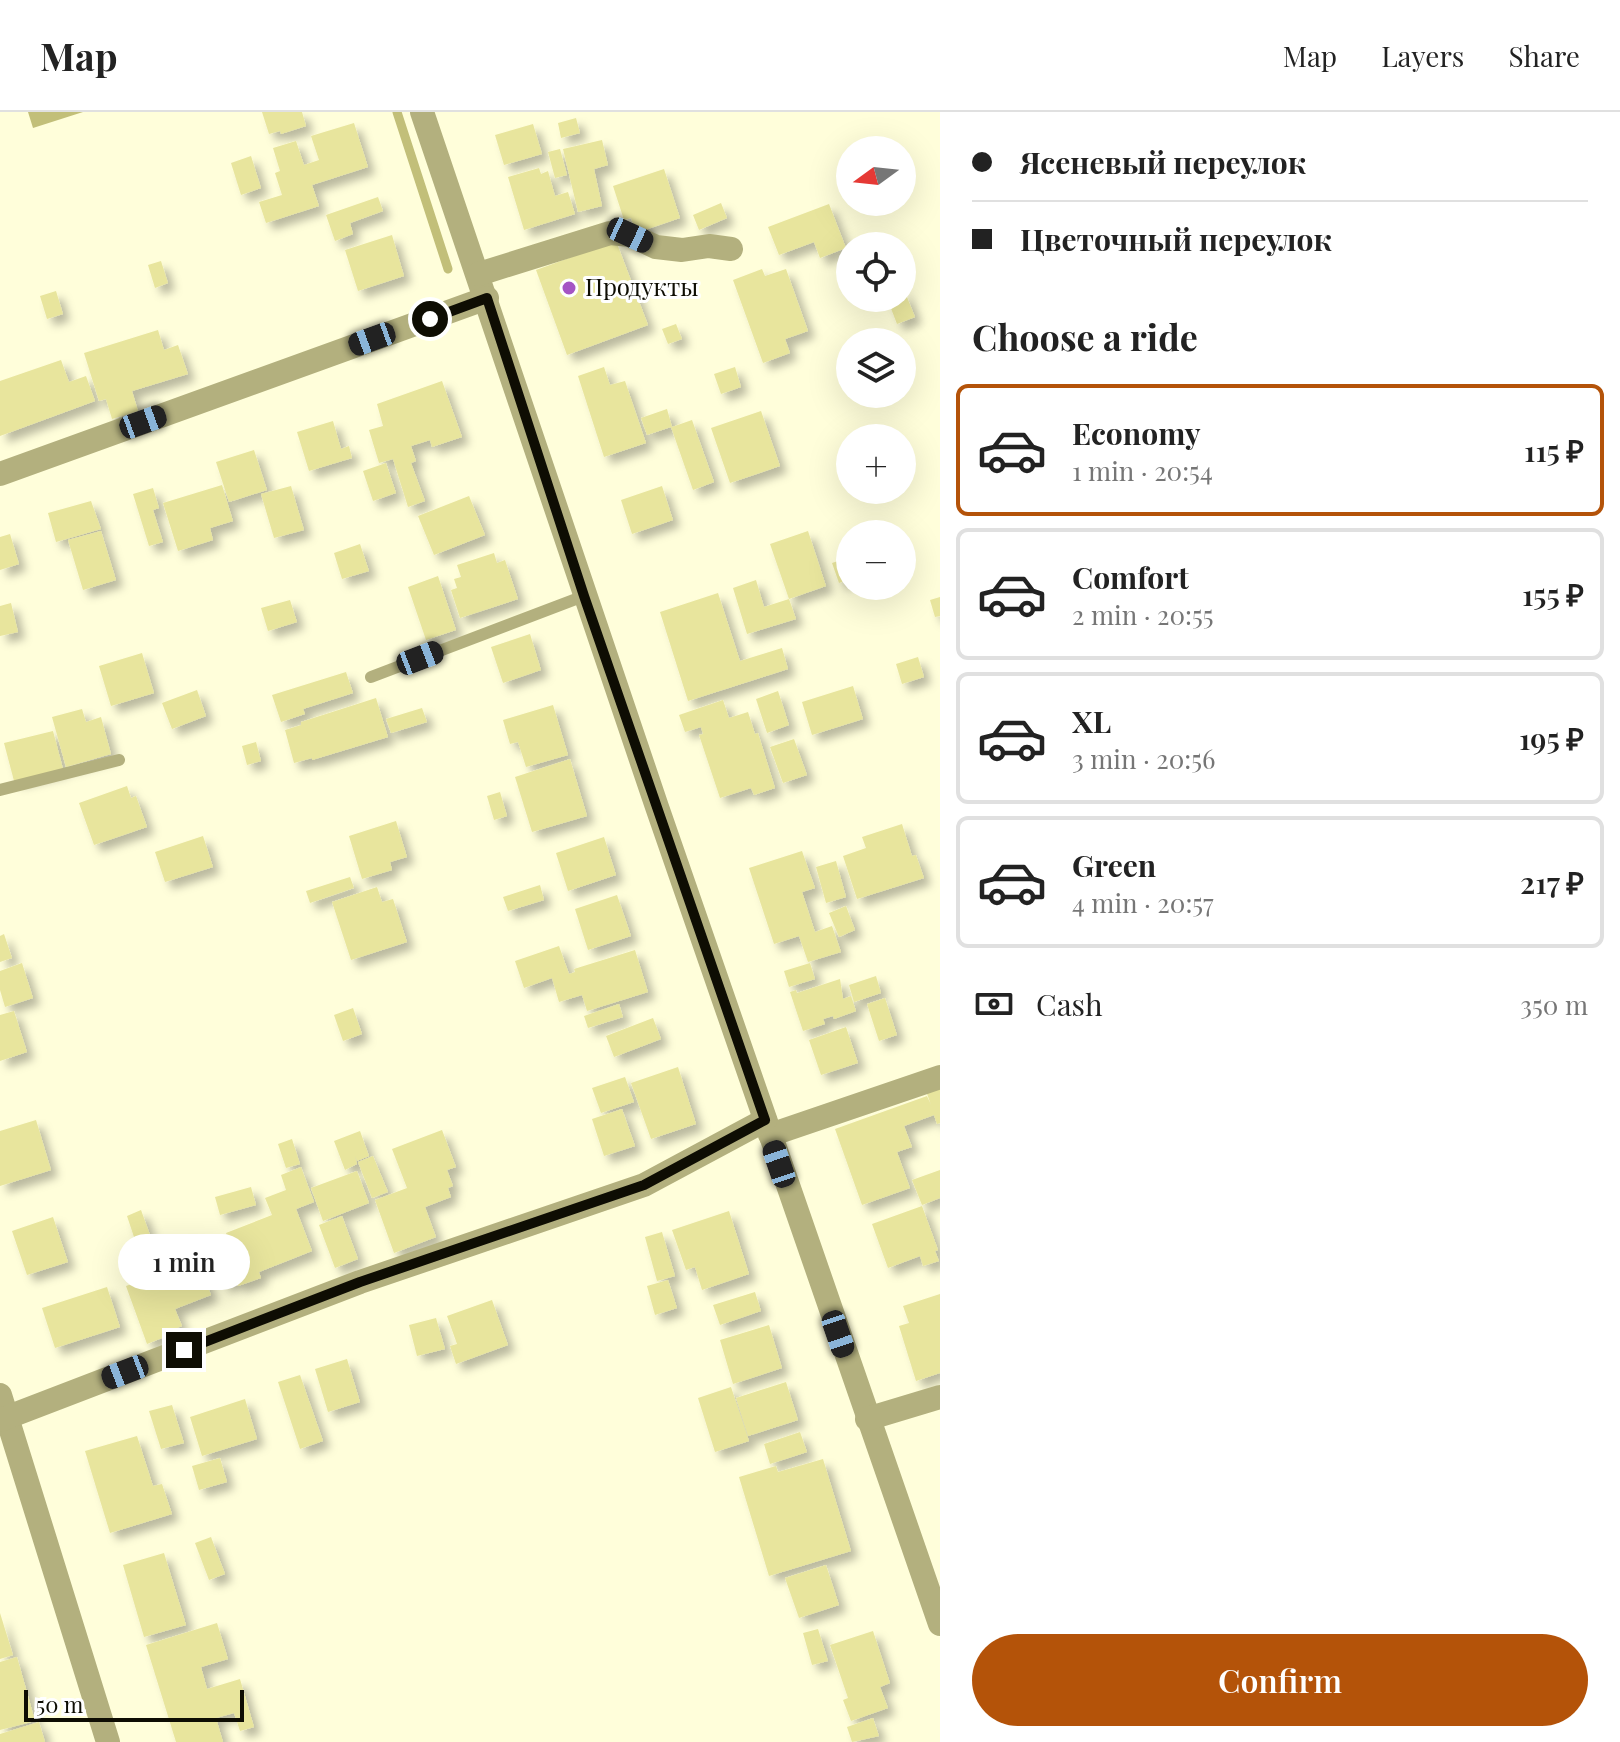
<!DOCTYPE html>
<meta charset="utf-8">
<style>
body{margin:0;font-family:"Playfair Display",serif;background:#f6f6f6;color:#222;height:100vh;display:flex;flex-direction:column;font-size:30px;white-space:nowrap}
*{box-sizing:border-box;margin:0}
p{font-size:26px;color:#767676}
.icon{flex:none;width:44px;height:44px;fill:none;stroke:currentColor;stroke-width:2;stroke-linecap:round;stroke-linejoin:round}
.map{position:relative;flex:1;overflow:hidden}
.panel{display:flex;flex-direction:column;background:#fff;width:680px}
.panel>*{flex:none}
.top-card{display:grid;align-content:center;height:176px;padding:0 32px;background:#fff}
.needle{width:52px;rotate:255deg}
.tools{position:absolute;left:836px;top:24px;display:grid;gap:16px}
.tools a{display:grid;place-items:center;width:80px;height:80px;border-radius:50%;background:#fff;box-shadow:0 8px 32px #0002;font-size:40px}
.scale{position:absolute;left:24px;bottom:20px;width:220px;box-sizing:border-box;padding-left:8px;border:4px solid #0e0d03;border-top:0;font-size:22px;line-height:28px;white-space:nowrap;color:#0e0d03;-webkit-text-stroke:6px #fff;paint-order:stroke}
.end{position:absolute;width:36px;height:36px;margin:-18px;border:10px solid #0e0d03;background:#fff;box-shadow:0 0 0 4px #fff}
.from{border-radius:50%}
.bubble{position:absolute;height:56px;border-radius:28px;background:#fff;box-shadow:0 8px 32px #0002;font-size:26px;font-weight:600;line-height:56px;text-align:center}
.car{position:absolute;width:24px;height:48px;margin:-24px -12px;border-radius:10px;box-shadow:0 0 6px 2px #0007;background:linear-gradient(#222 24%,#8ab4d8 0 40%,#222 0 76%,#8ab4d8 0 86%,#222 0)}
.top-card b{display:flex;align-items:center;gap:28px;height:76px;font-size:30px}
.top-card b+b{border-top:2px solid #e0e0e0}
.top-card i{width:20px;height:20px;background:#222}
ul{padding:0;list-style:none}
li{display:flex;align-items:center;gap:24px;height:132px;margin:0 16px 12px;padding:0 16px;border:4px solid #e0e0e0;border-radius:12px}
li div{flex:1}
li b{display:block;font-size:30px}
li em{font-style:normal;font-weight:600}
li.on{border-color:#b45309}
li>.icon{width:72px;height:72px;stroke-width:1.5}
h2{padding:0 32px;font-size:36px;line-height:96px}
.pay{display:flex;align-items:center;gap:20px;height:88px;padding:0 32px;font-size:30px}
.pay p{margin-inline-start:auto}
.primary-button{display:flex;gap:16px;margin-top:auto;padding:16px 32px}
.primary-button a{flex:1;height:92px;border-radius:48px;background:#b45309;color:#fff;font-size:32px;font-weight:600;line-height:92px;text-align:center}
header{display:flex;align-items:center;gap:48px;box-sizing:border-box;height:112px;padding:0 40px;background:#fff;border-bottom:2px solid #e0e0e0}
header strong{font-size:38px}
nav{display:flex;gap:44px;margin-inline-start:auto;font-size:28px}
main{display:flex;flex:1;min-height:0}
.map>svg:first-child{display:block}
.water{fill:#c2bf79}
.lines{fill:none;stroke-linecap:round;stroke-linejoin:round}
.stream{stroke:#c2bf79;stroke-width:9}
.building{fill:#e8e59d;filter:url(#shadow)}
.lane{stroke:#b3b07e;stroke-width:12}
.street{stroke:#b3b07e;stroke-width:24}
.route{stroke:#0e0d03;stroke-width:10}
.poi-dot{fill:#a554c4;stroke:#fff;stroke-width:3}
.labels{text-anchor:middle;stroke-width:6;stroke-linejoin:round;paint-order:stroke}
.poi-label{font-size:24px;fill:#0e0d03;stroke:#fff;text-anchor:start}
</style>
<header>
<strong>Map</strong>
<nav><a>Map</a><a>Layers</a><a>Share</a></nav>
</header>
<main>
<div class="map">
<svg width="940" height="1630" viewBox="0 0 940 1630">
<defs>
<filter id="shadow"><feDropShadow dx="7" dy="7" stdDeviation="4" flood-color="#0004"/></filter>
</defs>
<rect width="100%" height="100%" fill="#fffeda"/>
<polygon class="water" points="28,0 83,0 33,16"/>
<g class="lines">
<polyline class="stream" points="397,0 448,157"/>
</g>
<g class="building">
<polygon points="262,0 302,0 306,14 281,22 280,19 269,22"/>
<polygon points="576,6 580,21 561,26 558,11"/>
<polygon points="354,11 368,55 312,73 319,94 266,111 259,90 282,83 275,61 280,59 273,36 296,29 304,53 319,48 311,24"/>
<polygon points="533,12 542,42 504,53 495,23"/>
<polygon points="602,28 608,53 594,57 602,94 578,100 563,37"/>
<polygon points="560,37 567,63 555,66 548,40"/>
<polygon points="251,44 261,76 241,83 231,51"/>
<polygon points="539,56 541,62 548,59 555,84 568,80 575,102 524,118 508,65"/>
<polygon points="664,57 680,106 636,121 631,106 624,108 613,74"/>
<polygon points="378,85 383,99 350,111 353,122 335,129 326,103"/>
<polygon points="721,91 727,106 699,118 693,103"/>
<polygon points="829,92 846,136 820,146 814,130 779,143 768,115"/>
<polygon points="392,123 404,164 358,179 345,138"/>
<polygon points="616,129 648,213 567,243 536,158"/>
<polygon points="161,149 168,171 155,176 148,153"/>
<polygon points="762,157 765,164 786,157 808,219 785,227 790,241 763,251 733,168"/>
<polygon points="902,173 915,205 897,212 887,186 902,186"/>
<polygon points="56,179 63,202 47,207 40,184"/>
<polygon points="676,212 682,227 668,232 662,217"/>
<polygon points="158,218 164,238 178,233 188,262 132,279 138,299 112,307 106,287 99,289 84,241"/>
<polygon points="61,248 69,270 86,264 95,289 0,324 0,269"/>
<polygon points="604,255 610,273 625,269 646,331 604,345 578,264"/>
<polygon points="735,255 741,275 721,282 714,262"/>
<polygon points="442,269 462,325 432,335 430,328 411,334 416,349 411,351 425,389 408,395 393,347 379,351 369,318 383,314 377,292"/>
<polygon points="667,297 672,315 692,308 714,370 693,378 671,315 647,323 641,306"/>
<polygon points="761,299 780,354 730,371 711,316"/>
<polygon points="333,309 341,337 349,334 352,346 309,359 297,320"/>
<polygon points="254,338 267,378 229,390 216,350"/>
<polygon points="386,351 396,381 373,389 363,359"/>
<polygon points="222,373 233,409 210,416 213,428 178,439 163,391"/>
<polygon points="291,374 304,418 274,426 261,382"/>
<polygon points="662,374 673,408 632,422 621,388"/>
<polygon points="153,376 159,396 153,398 163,430 149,434 133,382"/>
<polygon points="469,384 485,423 434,443 418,404"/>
<polygon points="91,389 101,417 56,430 48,401"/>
<polygon points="882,413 885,422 856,422 856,421"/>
<polygon points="101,419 116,468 83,478 68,428"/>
<polygon points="808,419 826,474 789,487 770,432"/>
<polygon points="10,422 19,452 0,458 0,425"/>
<polygon points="360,432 369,459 342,467 334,441"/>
<polygon points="494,441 497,451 505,448 518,487 460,506 451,478 457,476 454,467 461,465 457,453"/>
<polygon points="850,445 850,467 839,471 832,451"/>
<polygon points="438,464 456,518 426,528 408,475"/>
<polygon points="756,468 764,495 789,487 796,507 747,522 733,476"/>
<polygon points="718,481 740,549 782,536 788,557 688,589 660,500"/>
<polygon points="940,485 940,504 935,505 930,488"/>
<polygon points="290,488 297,510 268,519 261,496"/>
<polygon points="11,491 18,520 0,524 0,494"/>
<polygon points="530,522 541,558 503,571 491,535"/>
<polygon points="142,541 154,581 111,594 99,554"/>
<polygon points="918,545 924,565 902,572 896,552"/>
<polygon points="346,560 353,581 303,597 305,602 281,610 272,583"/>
<polygon points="853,574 863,607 812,623 802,590"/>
<polygon points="197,578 206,604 172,617 162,591"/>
<polygon points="778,579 789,613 767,621 756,587"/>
<polygon points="376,586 388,625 312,648 312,646 294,651 285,618 301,613 301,610"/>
<polygon points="723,588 729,606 748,600 755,622 758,621 775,676 754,683 751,676 720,686 699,623 703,622 701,615 685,620 679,603"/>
<polygon points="553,593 568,643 526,655 518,630 510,632 503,608"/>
<polygon points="422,596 427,610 391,621 386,607"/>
<polygon points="82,597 86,610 101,605 111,642 66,655 52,605"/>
<polygon points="53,619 63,657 14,669 4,631"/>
<polygon points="794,627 807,663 783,671 770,635"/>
<polygon points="256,630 261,649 247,653 242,634"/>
<polygon points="570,647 587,704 532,720 515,665"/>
<polygon points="127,674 131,686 136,684 147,715 94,733 79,691"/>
<polygon points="500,680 507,704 494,708 487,684"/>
<polygon points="396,709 407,745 390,750 392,758 362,767 349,724"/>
<polygon points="902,712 912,744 916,743 924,766 857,787 843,744 866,736 862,725"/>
<polygon points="203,724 213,755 165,770 155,740"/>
<polygon points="604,725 616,763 568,779 556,741"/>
<polygon points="802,739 815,776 802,780 815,820 832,814 841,840 808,850 799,824 774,832 749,756"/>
<polygon points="836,749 846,785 826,791 816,755"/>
<polygon points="350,765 354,776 310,791 306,779"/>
<polygon points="540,773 544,788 508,799 503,785"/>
<polygon points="377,775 382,790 393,787 407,830 351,848 332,790"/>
<polygon points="617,783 631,824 588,838 575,797"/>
<polygon points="846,794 855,818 839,825 829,801"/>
<polygon points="4,822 12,846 0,850 0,824"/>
<polygon points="559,834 569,862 575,860 574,857 635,838 648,880 587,899 582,883 559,890 552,866 524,876 515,849"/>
<polygon points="22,851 33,886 5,895 0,878 0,859"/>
<polygon points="810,851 815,867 789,875 784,859"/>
<polygon points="876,864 881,881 854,890 849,873"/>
<polygon points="840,867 843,887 851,884 856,899 834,907 833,904 823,907 825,912 803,919 790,880 796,878 797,881"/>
<polygon points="885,886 897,923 879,929 867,892"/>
<polygon points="619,892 623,905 588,916 584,904"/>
<polygon points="353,896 362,922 343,929 334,903"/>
<polygon points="14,899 27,940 0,949 0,903"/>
<polygon points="653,906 661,927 614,945 606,924"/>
<polygon points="846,915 858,951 821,963 809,928"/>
<polygon points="678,955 696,1012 651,1027 631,971"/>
<polygon points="625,965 634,990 601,1001 592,976"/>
<polygon points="940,974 940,1011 937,1012 934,1003 904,1014 912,1035 897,1040 910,1076 862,1093 835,1017 927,984 931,993 926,979"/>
<polygon points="622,997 635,1034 604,1044 592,1007"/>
<polygon points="36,1008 51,1058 0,1074 0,1019"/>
<polygon points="442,1018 456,1055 447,1058 453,1074 448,1076 451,1085 425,1095 436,1125 394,1141 375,1088 407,1076 392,1037"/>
<polygon points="360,1019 369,1044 357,1049 355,1044 357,1052 345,1058 334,1029"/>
<polygon points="292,1027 300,1052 286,1056 278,1032"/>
<polygon points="373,1044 388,1080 372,1086 358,1050"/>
<polygon points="301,1055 314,1090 296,1097 312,1139 259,1160 261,1166 238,1174 236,1169 224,1174 214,1149 234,1141 226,1121 272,1103 265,1086 286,1078 281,1063"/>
<polygon points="940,1058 940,1086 922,1093 912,1068"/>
<polygon points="357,1059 369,1091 323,1109 311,1076"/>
<polygon points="251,1075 256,1093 220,1103 215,1085"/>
<polygon points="922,1094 938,1138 935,1139 939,1149 923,1154 920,1144 888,1156 872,1112"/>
<polygon points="141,1098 150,1123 135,1128 127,1104"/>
<polygon points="729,1099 749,1162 702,1178 695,1155 686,1158 672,1118"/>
<polygon points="342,1104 358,1147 335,1156 319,1113"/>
<polygon points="53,1105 68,1150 27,1163 12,1119"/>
<polygon points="662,1120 675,1164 657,1169 645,1125"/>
<polygon points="188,1122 211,1183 175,1197 182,1214 166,1220 167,1224 147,1232 126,1174 146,1167 137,1142"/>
<polygon points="668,1168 677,1196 655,1203 647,1174"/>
<polygon points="107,1175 120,1215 55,1236 42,1196"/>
<polygon points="755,1180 761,1199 720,1213 713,1193"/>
<polygon points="940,1182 940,1261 916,1269 899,1214 909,1211 903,1194"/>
<polygon points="492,1188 508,1233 456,1252 450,1234 457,1232 447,1204"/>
<polygon points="436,1206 445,1237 417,1244 409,1213"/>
<polygon points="769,1213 782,1256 733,1272 720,1228"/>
<polygon points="347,1247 360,1290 328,1300 315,1257"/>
<polygon points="300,1263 323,1329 300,1337 278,1270"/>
<polygon points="786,1270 798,1308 748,1324 736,1286"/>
<polygon points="731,1275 749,1329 715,1340 698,1286"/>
<polygon points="245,1287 257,1327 202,1344 190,1305"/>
<polygon points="172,1293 184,1331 161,1337 149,1299"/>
<polygon points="800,1320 807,1340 770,1352 764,1332"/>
<polygon points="137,1324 153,1374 162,1372 172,1402 110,1421 85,1339"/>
<polygon points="220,1346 227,1370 199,1378 192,1354"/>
<polygon points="823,1347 851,1439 769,1464 739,1365 776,1354 778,1360"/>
<polygon points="211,1425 225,1462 209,1468 195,1431"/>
<polygon points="164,1441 186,1513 144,1525 123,1453"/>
<polygon points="826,1453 839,1493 799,1506 785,1466"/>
<polygon points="0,1501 13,1543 0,1547"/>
<polygon points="217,1511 228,1547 201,1555 207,1577 240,1567 254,1615 240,1619 234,1601 216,1606 223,1630 176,1630 146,1533"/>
<polygon points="818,1517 828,1549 812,1553 803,1521"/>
<polygon points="873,1519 890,1571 880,1575 888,1596 851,1609 843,1588 848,1586 830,1533"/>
<polygon points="17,1545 35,1609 0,1618 0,1550"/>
<polygon points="873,1606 879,1624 852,1630 847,1615"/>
<polygon points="39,1610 45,1630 0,1630 0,1622"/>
</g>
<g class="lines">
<g class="lane">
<polyline points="371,565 584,484"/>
<polyline points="0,678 119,648"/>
</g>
<g class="street">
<polyline points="422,0 657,695 940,1512"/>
<polyline points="479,162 610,121 630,123 656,135 682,138 709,134 731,137"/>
<polyline points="0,362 487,186"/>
<polyline points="770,1023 940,965"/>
<polyline points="0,1283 108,1630"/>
<polyline points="867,1307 940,1285"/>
<polyline points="0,1308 360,1170 644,1073 765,1008"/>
</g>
</g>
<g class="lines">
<polyline class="route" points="184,1238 360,1170 644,1073 765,1008 584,484 487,186 430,207"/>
</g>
<circle class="poi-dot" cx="569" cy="176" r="8"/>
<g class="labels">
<g class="poi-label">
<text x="585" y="184">Продукты</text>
</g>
</g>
</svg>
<div class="tools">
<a><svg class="needle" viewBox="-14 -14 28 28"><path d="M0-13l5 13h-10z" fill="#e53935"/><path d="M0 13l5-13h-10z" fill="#767676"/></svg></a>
<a><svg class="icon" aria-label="locate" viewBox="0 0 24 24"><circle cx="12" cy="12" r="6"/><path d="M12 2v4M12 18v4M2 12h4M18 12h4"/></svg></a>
<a><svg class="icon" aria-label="layers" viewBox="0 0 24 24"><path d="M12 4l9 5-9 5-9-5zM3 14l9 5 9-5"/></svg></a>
<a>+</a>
<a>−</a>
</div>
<div class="scale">50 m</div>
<i class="end from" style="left:430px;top:207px"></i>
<i class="end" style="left:184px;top:1238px"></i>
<div class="bubble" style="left:118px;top:1122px;width:132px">1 min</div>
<i class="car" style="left:630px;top:123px;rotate:115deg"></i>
<i class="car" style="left:372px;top:227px;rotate:250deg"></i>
<i class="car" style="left:143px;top:310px;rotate:70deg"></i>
<i class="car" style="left:420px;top:546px;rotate:69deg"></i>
<i class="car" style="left:779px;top:1052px;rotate:341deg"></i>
<i class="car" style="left:838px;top:1222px;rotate:161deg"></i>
<i class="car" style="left:125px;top:1260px;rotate:249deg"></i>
</div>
<section class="panel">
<div class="top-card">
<b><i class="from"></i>Ясеневый переулок</b>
<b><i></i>Цветочный переулок</b>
</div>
<h2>Choose a ride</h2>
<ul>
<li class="on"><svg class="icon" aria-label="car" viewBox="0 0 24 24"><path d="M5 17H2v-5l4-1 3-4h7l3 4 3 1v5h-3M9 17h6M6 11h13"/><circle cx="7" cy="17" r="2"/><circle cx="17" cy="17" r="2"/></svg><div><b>Economy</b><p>1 min · 20:54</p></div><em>115 ₽</em></li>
<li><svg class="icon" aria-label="car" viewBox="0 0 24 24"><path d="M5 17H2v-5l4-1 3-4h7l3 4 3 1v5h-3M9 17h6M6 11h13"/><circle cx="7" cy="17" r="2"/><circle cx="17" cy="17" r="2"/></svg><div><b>Comfort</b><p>2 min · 20:55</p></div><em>155 ₽</em></li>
<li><svg class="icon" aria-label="car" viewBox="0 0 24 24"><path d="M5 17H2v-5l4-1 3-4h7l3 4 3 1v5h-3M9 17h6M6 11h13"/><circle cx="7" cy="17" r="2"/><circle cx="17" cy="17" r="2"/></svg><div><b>XL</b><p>3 min · 20:56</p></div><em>195 ₽</em></li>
<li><svg class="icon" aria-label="car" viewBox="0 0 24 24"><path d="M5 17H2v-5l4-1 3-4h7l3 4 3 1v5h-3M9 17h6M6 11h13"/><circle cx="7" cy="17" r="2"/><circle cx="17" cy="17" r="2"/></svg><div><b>Green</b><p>4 min · 20:57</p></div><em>217 ₽</em></li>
</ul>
<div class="pay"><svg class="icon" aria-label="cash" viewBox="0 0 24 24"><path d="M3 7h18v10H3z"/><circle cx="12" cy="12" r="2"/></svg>Cash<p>350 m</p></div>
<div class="primary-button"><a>Confirm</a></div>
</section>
</main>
